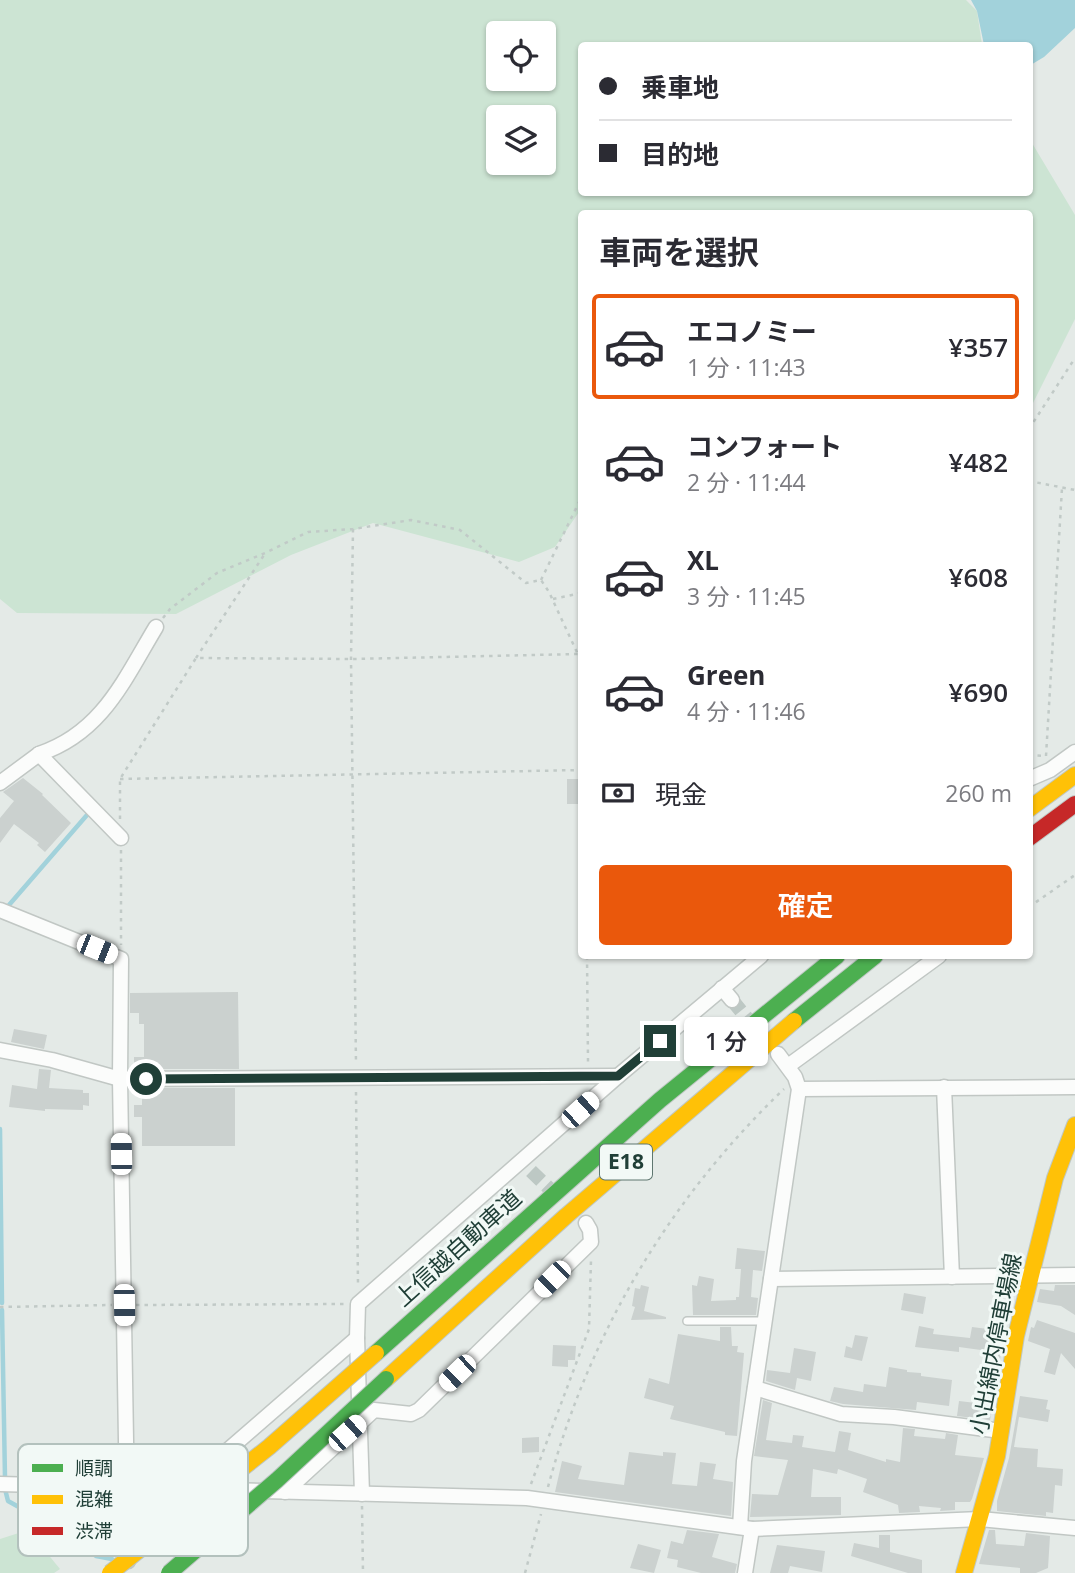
<!DOCTYPE html>
<html lang="ja">
<meta charset="utf-8">
<style>
body{margin:0;font-family:"Open Sans","Noto Sans JP",sans-serif;background:#f7f7f7;color:#2b2b33;height:100vh;display:flex;flex-direction:column;font-size:26px;white-space:nowrap}
*{box-sizing:border-box;margin:0}
p{font-size:23px;color:#7c7c81}
.icon{flex:none;width:38px;height:38px;fill:none;stroke:currentColor;stroke-width:2;stroke-linecap:round;stroke-linejoin:round}
.map{position:relative;flex:1;overflow:hidden}
.drawer{position:absolute;left:578px;top:210px;width:455px;height:749px;display:flex;flex-direction:column;background:#fff;border-radius:7px;box-shadow:0 2px 5px #0004}
.drawer>*{flex:none}
.banner{position:absolute;left:578px;top:42px;width:455px;height:154px;border-radius:7px;box-shadow:0 2px 5px #0004;display:grid;align-content:center;height:154px;padding:0 21px;background:#fff}
.fabs{position:absolute;left:486px;top:21px;display:grid;gap:14px}
.fabs a{display:grid;place-items:center;width:70px;height:70px;border-radius:7px;background:#fff;box-shadow:0 2px 5px #0004;font-size:35px}
.end{position:absolute;width:32px;height:32px;margin:-16px;border:9px solid #203f37;background:#fff;box-shadow:0 0 0 4px #fff}
.from{border-radius:50%}
.bubble{position:absolute;height:49px;border-radius:7px;background:#fff;box-shadow:0 2px 5px #0004;font-size:23px;font-weight:600;line-height:49px;text-align:center}
.car{position:absolute;width:21px;height:42px;margin:-21px -10px;border-radius:9px;box-shadow:0 0 5px 2px #0007;background:linear-gradient(#fff 24%,#345 0 40%,#fff 0 76%,#345 0 86%,#fff 0)}
.banner b{display:flex;align-items:center;gap:24px;height:66px;font-size:26px}
.banner b+b{border-top:2px solid #e1e1e2}
.banner i{width:18px;height:18px;background:#2b2b33}
ul{padding:0;list-style:none}
li{display:flex;align-items:center;gap:21px;height:105px;margin:0 14px 10px;padding:0 7px;border:4px solid transparent;border-radius:7px}
li div{flex:1}
li b{display:block;font-size:26px}
li em{font-style:normal;font-weight:600}
li.active{border-color:#ea580c}
li>.icon{width:63px;height:63px;stroke-width:1.5}
h2{padding:0 21px;font-size:32px;line-height:84px}
.pay{display:flex;align-items:center;gap:18px;height:77px;padding:0 21px;font-size:26px}
.pay p{margin-inline-start:auto}
.action{display:flex;gap:14px;margin-top:auto;padding:14px 21px}
.action a{flex:1;height:80px;border-radius:7px;background:#ea580c;color:#fff;font-size:28px;font-weight:600;line-height:80px;text-align:center}
.map>svg:first-child{display:block}
.green{fill:#cce4d3;fill-rule:evenodd}
.water{fill:#a2d2db}
.lines{fill:none;stroke-linecap:round;stroke-linejoin:round}
.stream{stroke:#a2d2db;stroke-width:4.5}
.building{fill:#cbd1cf}
.street-tunnel{stroke:#bdc8c4;stroke-width:14;stroke-dasharray:14 7;stroke-linecap:butt}
.lane-casing{stroke:#c1c7c4;stroke-width:10}
.street-casing{stroke:#c1c7c4;stroke-width:17}
.fast-casing{stroke:#bfc8c4;stroke-width:18}
.slow-casing{stroke:#bfc8c4;stroke-width:18}
.jam-casing{stroke:#bfc8c4;stroke-width:18}
.path{stroke:#c1cac7;stroke-width:2.5;stroke-dasharray:3.5 5;stroke-linecap:butt}
.lane{stroke:#fbfcfb;stroke-width:7}
.street{stroke:#fbfcfb;stroke-width:14}
.fast{stroke:#4caf50;stroke-width:16}
.slow{stroke:#ffc107;stroke-width:16}
.jam{stroke:#c62828;stroke-width:16}
.fast-bridge-casing{stroke:#bcc6c3;stroke-width:18;stroke-linecap:butt}
.slow-bridge-casing{stroke:#bcc6c3;stroke-width:18;stroke-linecap:butt}
.fast-bridge{stroke:#4caf50;stroke-width:16}
.slow-bridge{stroke:#ffc107;stroke-width:16}
.route{stroke:#203f37;stroke-width:9}
.labels{text-anchor:middle;stroke-width:6;stroke-linejoin:round;paint-order:stroke}
.shield{fill:#f2f9f6;stroke:#5f7770;stroke-width:2}
.shield-label{font-size:21px;font-weight:bold;fill:#203f37}
.street-label{font-size:23px;fill:#203f37;stroke:#f2f9f6}
.key{fill:#f2f9f6;stroke:#b3c1bd;stroke-width:2}
.key-label{font-size:19px;fill:#203f37}
</style>
<div class="map">
<svg width="1075" height="1573" viewBox="0 0 1075 1573">
<rect width="100%" height="100%" fill="#e4eae7"/>
<g class="green">
<path d="M0 0H966L977 11 982 45 581 46V192H1029V138L1075 215V319L1029 411V214H581V509L555 547 519 562 373 523 291 555 176 614 17 613 0 599ZM499 33H544V79H499ZM499 117H544V163H499Z"/>
<polygon points="28,1530 60,1569 54,1573 0,1573 0,1539"/>
</g>
<polygon class="water" points="971,0 1075,0 1075,28 1044,57 1029,66 1029,46 984,45 977,11"/>
<g class="lines">
<g class="stream">
<polyline points="9,905 87,815"/>
<polyline points="0,1129 2,1303"/>
<polyline points="2,1310 5,1478"/>
<polyline points="5,1489 8,1501 62,1531 96,1556 112,1559"/>
</g>
</g>
<g class="building">
<polygon points="23,778 43,794 42,795 71,823 45,852 37,845 39,843 14,824 0,843 0,818 14,801 3,792"/>
<polygon points="567,779 580,779 581,804 567,804"/>
<polygon points="238,992 239,1069 134,1069 134,1057 144,1057 144,1024 139,1024 139,1013 130,1013 130,993"/>
<polygon points="14,1029 47,1035 44,1049 11,1042"/>
<polygon points="39,1069 51,1070 49,1088 83,1090 83,1093 89,1093 89,1106 83,1105 83,1110 45,1109 45,1111 9,1107 12,1085 37,1089"/>
<polygon points="142,1088 235,1088 235,1146 142,1146 142,1117 134,1117 134,1105 142,1105"/>
<polygon points="737,1248 765,1251 762,1271 753,1270 751,1297 758,1298 756,1315 693,1315 692,1285 697,1286 699,1276 714,1279 711,1301 736,1300 736,1297 739,1297 741,1269 735,1269"/>
<polygon points="641,1285 649,1287 644,1311 666,1317 666,1319 631,1320 635,1307 632,1306 635,1288 640,1289"/>
<polygon points="1055,1285 1075,1285 1075,1315 1061,1306 1037,1302 1040,1289 1054,1291"/>
<polygon points="904,1293 926,1297 923,1314 901,1310"/>
<polygon points="1037,1320 1075,1333 1075,1369 1061,1353 1055,1375 1044,1372 1050,1349 1028,1341 1031,1327 1034,1328"/>
<polygon points="919,1326 934,1329 933,1334 970,1338 972,1327 996,1330 994,1342 1002,1344 1000,1360 987,1358 988,1351 959,1347 959,1352 915,1347"/>
<polygon points="720,1327 731,1327 732,1346 738,1346 737,1352 744,1353 737,1436 725,1435 725,1432 670,1419 674,1406 644,1398 649,1378 669,1384 678,1334 720,1341"/>
<polygon points="855,1335 868,1337 862,1361 844,1357 846,1346 852,1348"/>
<polygon points="553,1345 576,1346 575,1360 568,1360 568,1367 552,1366"/>
<polygon points="794,1348 816,1352 811,1381 797,1378 795,1390 766,1381 767,1370 790,1373"/>
<polygon points="889,1367 907,1370 907,1372 921,1373 921,1376 952,1380 949,1406 917,1402 916,1410 843,1404 830,1401 834,1387 863,1392 864,1384 886,1387"/>
<polygon points="1020,1396 1048,1400 1046,1409 1050,1410 1048,1422 1019,1417 1014,1447 1038,1449 1037,1467 1063,1469 1062,1486 1055,1485 1053,1513 1046,1512 1046,1516 997,1511 997,1501 1009,1458"/>
<polygon points="763,1400 772,1403 766,1440 792,1443 793,1435 804,1436 802,1447 835,1452 839,1431 851,1433 848,1450 886,1462 886,1459 900,1462 903,1428 915,1429 914,1436 945,1439 946,1433 958,1435 955,1455 984,1458 972,1499 970,1502 955,1502 955,1510 940,1511 941,1508 919,1506 920,1512 899,1513 898,1505 863,1492 867,1479 838,1469 837,1474 813,1469 811,1497 841,1497 841,1515 750,1517 752,1494 778,1495 788,1460 754,1456"/>
<polygon points="959,1401 993,1405 990,1420 957,1416"/>
<polygon points="539,1437 539,1452 522,1453 522,1438"/>
<polygon points="629,1452 663,1456 663,1452 676,1453 672,1484 697,1486 700,1462 716,1464 713,1479 733,1482 731,1516 555,1492 562,1461 582,1466 578,1479 624,1485"/>
<polygon points="687,1530 719,1534 712,1557 737,1564 735,1573 701,1573 677,1567 678,1560 667,1558 671,1541 683,1544"/>
<polygon points="989,1530 995,1530 996,1544 1024,1546 1026,1533 1050,1536 1048,1568 1036,1573 1020,1573 1020,1568 979,1564"/>
<polygon points="879,1535 890,1535 890,1552 922,1560 922,1573 908,1573 851,1556 854,1543 879,1548"/>
<polygon points="638,1544 661,1550 654,1573 630,1568"/>
<polygon points="777,1545 825,1551 822,1572 790,1566 788,1573 770,1573"/>
</g>
<g class="lines">
<g class="street-tunnel">
<polyline points="732,1000 754,1027"/>
<polyline points="531,1171 557,1196"/>
</g>
<defs>
<polyline id="lane" points="687,1321 764,1321"/>
<g id="street">
<path d="M39 754C102 733 124 680 156 627"/>
<polyline points="1029,779 1050,770 1075,752"/>
<polyline points="0,783 39,754 121,838"/>
<polyline points="0,910 121,959 120,1079 128,1561"/>
<polyline points="722,988 732,1000"/>
<polyline points="0,1050 52,1060 120,1079 618,1076"/>
<polyline points="788,1066 939,956"/>
<polyline points="944,1087 952,1277"/>
<polyline points="799,1089 1075,1087"/>
<polyline points="771,1279 1075,1275"/>
<polyline points="755,1388 841,1414 894,1417 1001,1431"/>
<polyline points="0,1484 527,1498 752,1529 980,1519 1075,1528"/>
<polyline points="182,1490 357,1338"/>
<polyline points="285,1492 374,1410 411,1414 419,1410 591,1242 590,1230 586,1223"/>
<polyline points="362,1494 357,1338 358,1304 618,1076 761,956"/>
<polyline points="740,1527 744,1461 799,1089 795,1077 778,1054"/>
<polyline points="745,1573 752,1529"/>
</g>
<g id="fast">
<polyline points="794,1021 875,956"/>
<polyline points="376,1353 660,1100 837,956"/>
</g>
<g id="slow">
<polyline points="1029,809 1075,775"/>
<polyline points="386,1379 566,1216 794,1021"/>
<polyline points="964,1573 997,1456 1016,1336 1055,1178 1075,1125"/>
</g>
<polyline id="jam" points="1029,838 1075,804"/>
</defs>
<use href="#lane" class="lane-casing"/>
<use href="#street" class="street-casing"/>
<use href="#fast" class="fast-casing"/>
<use href="#slow" class="slow-casing"/>
<use href="#jam" class="jam-casing"/>
<g class="path">
<polyline points="1029,429 1075,358"/>
<polyline points="1029,481 1075,490"/>
<polyline points="353,529 351,659 356,1064"/>
<polyline points="541,580 581,498"/>
<polyline points="553,599 581,593"/>
<polyline points="163,618 170,609 217,573 265,553 308,532 353,529 411,520 460,530 526,583 541,580 549,592 581,661"/>
<polyline points="196,658 264,555"/>
<polyline points="1029,755 1046,756"/>
<polyline points="1046,756 1062,488"/>
<polyline points="120,779 581,770"/>
<polyline points="120,819 120,779 196,658 351,659 578,654"/>
<polyline points="121,850 121,945"/>
<polyline points="1029,907 1075,875"/>
<polyline points="587,956 588,1062"/>
<polyline points="356,1092 358,1285"/>
<polyline points="136,1305 346,1304"/>
<polyline points="0,1307 112,1305"/>
<polyline points="531,1484 589,1329 591,1260"/>
<path d="M548 1487C589 1334 669 1199 784 1089"/>
<polyline points="362,1506 363,1573"/>
<polyline points="525,1573 541,1514"/>
</g>
<use href="#lane" class="lane"/>
<use href="#street" class="street"/>
<use href="#fast" class="fast"/>
<use href="#slow" class="slow"/>
<use href="#jam" class="jam"/>
<defs>
<polyline id="fast-bridge" points="169,1573 277,1480 386,1379"/>
<polyline id="slow-bridge" points="110,1573 269,1447 376,1353"/>
</defs>
<use href="#fast-bridge" class="fast-bridge-casing"/>
<use href="#slow-bridge" class="slow-bridge-casing"/>
<use href="#fast-bridge" class="fast-bridge"/>
<use href="#slow-bridge" class="slow-bridge"/>
</g>
<g class="lines">
<polyline class="route" points="146,1079 618,1076 660,1041"/>
</g>
<g class="labels">
<rect class="shield" x="600" y="1144.5" width="52" height="35" rx="5"/>
<g class="shield-label">
<text x="626" y="1169">E18</text>
</g>
<g class="street-label">
<text transform="translate(458 1248) rotate(-42)" y="8">上信越自動車道</text>
<text transform="translate(996 1344) rotate(-79)" y="8">小出綿内停車場線</text>
</g>
</g>
<rect x="18" y="1444" width="230" height="112" rx="10" class="key"/>
<rect x="32" y="1464" width="31" height="8" fill="#4caf50"/>
<rect x="32" y="1495" width="31" height="9" fill="#ffc107"/>
<rect x="32" y="1527" width="31" height="8" fill="#c62828"/>
<g class="key-label">
<text x="75" y="1475">順調</text>
<text x="75" y="1506">混雑</text>
<text x="75" y="1538">渋滞</text>
</g>
</svg>
<div class="fabs">
<a><svg class="icon" aria-label="locate" viewBox="0 0 24 24"><circle cx="12" cy="12" r="6"/><path d="M12 2v4M12 18v4M2 12h4M18 12h4"/></svg></a>
<a><svg class="icon" aria-label="layers" viewBox="0 0 24 24"><path d="M12 4l9 5-9 5-9-5zM3 14l9 5 9-5"/></svg></a>
</div>
<i class="end from" style="left:146px;top:1079px"></i>
<i class="end" style="left:660px;top:1041px"></i>
<div class="bubble" style="left:684px;top:1017px;width:84px">1 分</div>
<i class="car" style="left:97px;top:949px;rotate:112deg"></i>
<i class="car" style="left:580px;top:1110px;rotate:48deg"></i>
<i class="car" style="left:121px;top:1154px;rotate:359deg"></i>
<i class="car" style="left:552px;top:1279px;rotate:225deg"></i>
<i class="car" style="left:124px;top:1305px;rotate:179deg"></i>
<i class="car" style="left:457px;top:1373px;rotate:226deg"></i>
<i class="car" style="left:347px;top:1433px;rotate:48deg"></i>
<div class="banner">
<b><i class="from"></i>乗車地</b>
<b><i></i>目的地</b>
</div>
<section class="drawer">
<h2>車両を選択</h2>
<ul>
<li class="active"><svg class="icon" aria-label="car" viewBox="0 0 24 24"><path d="M5 17H2v-5l4-1 3-4h7l3 4 3 1v5h-3M9 17h6M6 11h13"/><circle cx="7" cy="17" r="2"/><circle cx="17" cy="17" r="2"/></svg><div><b>エコノミー</b><p>1 分 · 11:43</p></div><em>¥357</em></li>
<li><svg class="icon" aria-label="car" viewBox="0 0 24 24"><path d="M5 17H2v-5l4-1 3-4h7l3 4 3 1v5h-3M9 17h6M6 11h13"/><circle cx="7" cy="17" r="2"/><circle cx="17" cy="17" r="2"/></svg><div><b>コンフォート</b><p>2 分 · 11:44</p></div><em>¥482</em></li>
<li><svg class="icon" aria-label="car" viewBox="0 0 24 24"><path d="M5 17H2v-5l4-1 3-4h7l3 4 3 1v5h-3M9 17h6M6 11h13"/><circle cx="7" cy="17" r="2"/><circle cx="17" cy="17" r="2"/></svg><div><b>XL</b><p>3 分 · 11:45</p></div><em>¥608</em></li>
<li><svg class="icon" aria-label="car" viewBox="0 0 24 24"><path d="M5 17H2v-5l4-1 3-4h7l3 4 3 1v5h-3M9 17h6M6 11h13"/><circle cx="7" cy="17" r="2"/><circle cx="17" cy="17" r="2"/></svg><div><b>Green</b><p>4 分 · 11:46</p></div><em>¥690</em></li>
</ul>
<div class="pay"><svg class="icon" aria-label="cash" viewBox="0 0 24 24"><path d="M3 7h18v10H3z"/><circle cx="12" cy="12" r="2"/></svg>現金<p>260 m</p></div>
<div class="action"><a>確定</a></div>
</section>
</div>
